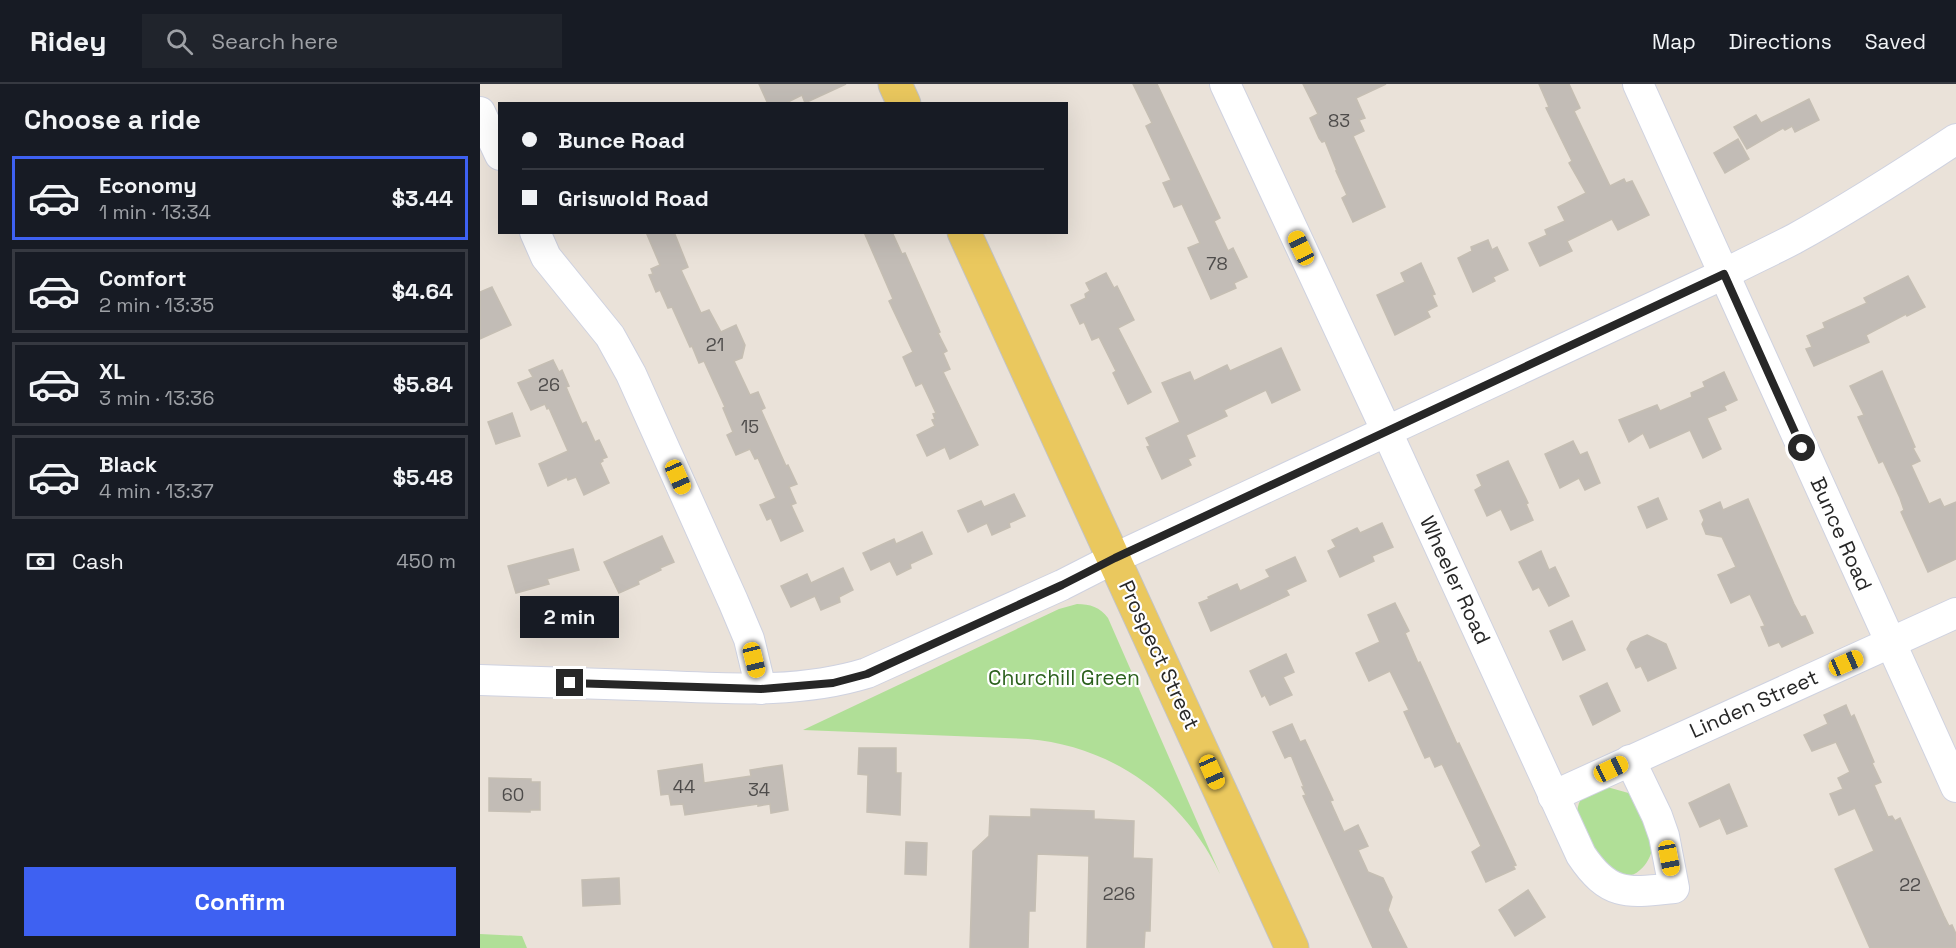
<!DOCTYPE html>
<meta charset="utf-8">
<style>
body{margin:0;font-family:"Space Grotesk",sans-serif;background:#20242c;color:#f1f3f6;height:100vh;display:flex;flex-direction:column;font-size:22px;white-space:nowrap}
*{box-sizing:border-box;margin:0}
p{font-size:20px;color:#9ea1a6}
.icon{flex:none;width:33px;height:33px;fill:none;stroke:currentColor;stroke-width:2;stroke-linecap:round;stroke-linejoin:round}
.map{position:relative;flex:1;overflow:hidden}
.panel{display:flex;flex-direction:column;background:#171b24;width:480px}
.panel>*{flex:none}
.banner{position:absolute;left:18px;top:18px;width:570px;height:132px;border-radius:0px;box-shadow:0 6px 24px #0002;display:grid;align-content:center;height:132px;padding:0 24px;background:#171b24}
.end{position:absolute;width:27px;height:27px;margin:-14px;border:8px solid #272727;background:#fff;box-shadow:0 0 0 3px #fff}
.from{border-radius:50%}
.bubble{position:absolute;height:42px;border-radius:0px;background:#171b24;box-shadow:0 6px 24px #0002;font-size:20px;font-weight:700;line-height:42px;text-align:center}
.car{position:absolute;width:18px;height:36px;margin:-18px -9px;border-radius:8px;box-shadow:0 0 4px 2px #0007;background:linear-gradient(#f5c518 24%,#345 0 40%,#f5c518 0 76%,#345 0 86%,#f5c518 0)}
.banner b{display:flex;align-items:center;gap:21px;height:57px;font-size:22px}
.banner b+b{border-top:2px solid #363941}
.banner i{width:15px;height:15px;background:#f1f3f6}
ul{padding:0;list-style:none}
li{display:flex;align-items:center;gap:18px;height:84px;margin:0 12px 9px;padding:0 12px;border:3px solid #363941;border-radius:0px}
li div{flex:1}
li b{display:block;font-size:22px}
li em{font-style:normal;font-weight:700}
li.current{border-color:#3e61f2}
li>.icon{width:54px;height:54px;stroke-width:1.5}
h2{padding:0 24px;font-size:27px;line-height:72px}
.pay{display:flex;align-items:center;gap:15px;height:66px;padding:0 24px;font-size:22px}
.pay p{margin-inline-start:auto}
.cta{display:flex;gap:12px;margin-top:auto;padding:12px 24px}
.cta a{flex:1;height:69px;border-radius:0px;background:#3e61f2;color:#fff;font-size:24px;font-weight:700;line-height:69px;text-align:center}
header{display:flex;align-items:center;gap:36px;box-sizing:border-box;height:84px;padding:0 30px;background:#171b24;border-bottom:2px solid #363941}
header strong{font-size:28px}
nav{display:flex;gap:33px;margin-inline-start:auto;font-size:21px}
.search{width:420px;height:54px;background:#20242c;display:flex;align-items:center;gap:15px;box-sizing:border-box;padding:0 21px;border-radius:0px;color:#9ea1a6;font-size:22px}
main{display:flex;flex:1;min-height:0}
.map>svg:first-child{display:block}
.green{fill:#b0df97}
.building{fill:#c2bcb6;stroke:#c5beb3;stroke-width:1.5}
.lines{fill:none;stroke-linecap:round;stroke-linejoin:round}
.minor-casing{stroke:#cfd2e0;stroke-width:32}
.major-casing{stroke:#c3c3c3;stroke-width:35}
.minor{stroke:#fff;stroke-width:30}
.major{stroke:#eac85e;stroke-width:33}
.route{stroke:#272727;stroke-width:8}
.labels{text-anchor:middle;stroke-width:4.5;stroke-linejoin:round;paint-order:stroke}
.number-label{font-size:18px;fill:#4e4c4b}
.street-label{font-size:21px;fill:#272727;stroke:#fff}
.park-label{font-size:21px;fill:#2b601c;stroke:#fff}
</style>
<header>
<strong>Ridey</strong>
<div class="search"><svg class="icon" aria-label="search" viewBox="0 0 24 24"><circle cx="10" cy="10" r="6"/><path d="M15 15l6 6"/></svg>Search here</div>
<nav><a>Map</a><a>Directions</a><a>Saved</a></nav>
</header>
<main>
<section class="panel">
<h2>Choose a ride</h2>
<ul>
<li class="current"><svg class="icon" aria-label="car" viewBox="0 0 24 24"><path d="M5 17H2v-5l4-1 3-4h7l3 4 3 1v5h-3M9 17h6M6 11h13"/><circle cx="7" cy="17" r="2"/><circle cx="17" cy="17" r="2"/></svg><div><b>Economy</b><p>1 min · 13:34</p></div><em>$3.44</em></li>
<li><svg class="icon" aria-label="car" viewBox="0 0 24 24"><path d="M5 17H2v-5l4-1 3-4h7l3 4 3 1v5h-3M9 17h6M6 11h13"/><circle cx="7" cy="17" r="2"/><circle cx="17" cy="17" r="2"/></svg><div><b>Comfort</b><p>2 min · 13:35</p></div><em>$4.64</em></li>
<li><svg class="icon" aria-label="car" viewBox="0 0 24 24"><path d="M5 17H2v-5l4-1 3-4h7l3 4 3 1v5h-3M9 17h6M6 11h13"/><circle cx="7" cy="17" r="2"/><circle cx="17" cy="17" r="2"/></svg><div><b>XL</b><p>3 min · 13:36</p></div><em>$5.84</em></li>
<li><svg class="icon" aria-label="car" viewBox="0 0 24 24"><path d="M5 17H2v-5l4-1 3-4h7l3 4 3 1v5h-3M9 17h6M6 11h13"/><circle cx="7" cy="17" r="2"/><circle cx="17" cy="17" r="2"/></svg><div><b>Black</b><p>4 min · 13:37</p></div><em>$5.48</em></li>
</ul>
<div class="pay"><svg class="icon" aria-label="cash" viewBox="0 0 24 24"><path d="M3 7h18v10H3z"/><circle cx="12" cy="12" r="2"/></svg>Cash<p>450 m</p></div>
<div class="cta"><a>Confirm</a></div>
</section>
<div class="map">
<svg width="1476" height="864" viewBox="0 0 1476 864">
<rect width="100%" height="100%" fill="#eae2d9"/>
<g class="green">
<path d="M597 520C610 520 620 523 628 534L740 790C704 714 633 662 548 655L323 646 579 525Z"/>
<path d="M1127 703 1152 710 1157 715 1173 762C1171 772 1167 780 1160 786 1137 807 1115 766 1106 750 1103 745 1098 739 1097 733 1096 729 1098 723 1099 719 1104 709 1117 707 1127 703Z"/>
<polygon points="0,850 42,852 47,864 0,864"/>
</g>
<g class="building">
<polygon points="279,0 366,0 325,19 322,11 304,20 288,20"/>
<polygon points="653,0 677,0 740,134 734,137 748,167 753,164 767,193 754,199 756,204 731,215 708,164 720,159 702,120 694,123 683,99 691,96 666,42 672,39"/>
<polygon points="823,0 906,0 876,14 885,34 879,36 884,47 873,52 905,123 873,138 862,114 867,111 856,87 857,87 845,57 842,58 839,54 830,34 838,30"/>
<polygon points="1059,0 1089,0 1100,24 1094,27 1130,102 1144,95 1146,99 1152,97 1169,131 1138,146 1132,135 1087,157 1092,167 1060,182 1049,159 1067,151 1065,146 1085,137 1078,123 1106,109 1089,79 1092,77 1066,24 1069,23"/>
<polygon points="1329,15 1339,36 1315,48 1312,42 1305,46 1303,44 1267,65 1254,43 1276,31 1281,39"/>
<polygon points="1258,55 1269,75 1245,89 1234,69"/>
<polygon points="166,148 194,148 208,183 201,186 221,229 229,226 241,248 256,241 265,261 262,274 254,277 270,311 278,308 285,324 281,326 306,382 308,381 317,400 309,403 316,419 311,421 323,447 301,457 291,434 287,436 280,421 296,414 278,374 275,375 270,365 256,371 247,351 253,348 243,324 245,323 224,277 219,279 212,262 210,263 192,223 188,224 180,206 176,208 169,191 173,190 171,185 180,181"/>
<polygon points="384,148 412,148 422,170 425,169 460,248 458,249 467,267 463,269 470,285 463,288 498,361 470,375 465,363 447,372 437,351 455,342 452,336 455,335 453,330 456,329 442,299 436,302 423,273 433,268 409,217 413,215"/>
<polygon points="1008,156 1012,166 1017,163 1028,186 1013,193 1015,197 993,208 978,174 992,167 991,163"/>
<polygon points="941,179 955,210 952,211 957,222 947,227 950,233 915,251 897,211 925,198 921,189"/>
<polygon points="626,189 634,204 637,202 654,236 638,244 671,308 648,320 633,289 636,287 619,253 612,256 604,238 600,240 591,221 606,214 605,210 610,207 606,199"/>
<polygon points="1428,192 1445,223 1427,232 1426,230 1386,251 1389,258 1334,282 1326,265 1332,263 1327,252 1345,244 1343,239 1387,219 1384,214"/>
<polygon points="12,203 31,241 0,255 0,208"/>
<polygon points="801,264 820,306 792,319 786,306 744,326 747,332 706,351 715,372 708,375 711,381 682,395 667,363 670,362 666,354 700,338 682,299 710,288 714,297 747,281 750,287"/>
<polygon points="73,276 79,288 82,286 89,302 86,303 102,340 106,338 115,358 119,356 127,373 122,375 123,377 120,379 129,399 104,411 96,393 88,396 87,393 68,402 59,380 88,367 69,324 67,325 65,320 51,326 38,299 53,293 49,286"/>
<polygon points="1402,287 1435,363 1433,364 1440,377 1431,381 1449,420 1460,415 1464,423 1476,418 1476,475 1448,488 1421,428 1424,426 1420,414 1403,377 1399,379 1378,333 1384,331 1370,302"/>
<polygon points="1244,288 1257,316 1244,322 1246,326 1227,334 1241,365 1223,374 1210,346 1170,364 1163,349 1149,358 1139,336 1177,321 1180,327 1212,313 1211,309 1225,303 1223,298"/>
<polygon points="32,329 40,352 16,360 8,338"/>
<polygon points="1093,357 1100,371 1107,368 1120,399 1105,406 1099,394 1080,404 1065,370"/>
<polygon points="1028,377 1048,419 1046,420 1053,436 1031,446 1021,425 1007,432 995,406 1002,402 997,391"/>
<polygon points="534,410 545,432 529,439 530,443 512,451 507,439 488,448 478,427 501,417 504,423"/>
<polygon points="1178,414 1187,435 1167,444 1158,423"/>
<polygon points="1268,415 1314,520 1321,533 1325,532 1333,549 1302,563 1299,558 1289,562 1281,543 1285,542 1270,510 1251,519 1238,491 1256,483 1242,453 1226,450 1222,440 1224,436 1220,427 1240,418 1243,426"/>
<polygon points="902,439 913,463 892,472 894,477 860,493 848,467 856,463 852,456 877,444 880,449"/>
<polygon points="442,448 452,470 430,480 431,484 417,491 410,477 391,486 383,469 414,455 416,460"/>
<polygon points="182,452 194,478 180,484 181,486 158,497 159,500 139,509 124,478"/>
<polygon points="93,465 99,486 67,495 69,500 36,509 28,482"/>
<polygon points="1061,467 1069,486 1075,483 1089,512 1069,522 1059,503 1053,506 1039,478"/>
<polygon points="815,473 826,497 806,506 809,511 731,547 719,519 729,515 728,513 757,500 760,507 790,493 786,486"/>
<polygon points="363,484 373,506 359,513 360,518 341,526 335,512 311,523 301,502 327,490 331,499"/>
<polygon points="915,519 929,547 925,549 938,579 940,578 977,660 979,659 1036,781 1033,782 1035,785 1006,798 992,768 1001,762 962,680 955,683 950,672 945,674 924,628 929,626 910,587 889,597 876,569 900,558 888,531"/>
<polygon points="1092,537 1105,566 1083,576 1070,547"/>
<polygon points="1167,551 1186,560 1196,584 1168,597 1161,582 1156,584 1147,565 1151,558"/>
<polygon points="806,570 814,588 803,593 812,611 790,621 785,611 782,613 770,587"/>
<polygon points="1127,599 1140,627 1113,641 1100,612"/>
<polygon points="1366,621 1371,633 1374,631 1394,678 1392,679 1401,698 1394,701 1408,733 1412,732 1415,737 1420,734 1464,832 1469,842 1472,841 1476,850 1476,864 1390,864 1355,785 1394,767 1375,724 1359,731 1350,710 1363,705 1358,694 1370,688 1356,658 1332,667 1324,651 1348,640 1344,631"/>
<polygon points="812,640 820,658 825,656 853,716 850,717 864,748 878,741 888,762 878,766 888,788 903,794 912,813 908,826 927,864 893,864 823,712 826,711 822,703 824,703 811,671 805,674 793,648"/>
<polygon points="379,664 416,664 416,689 421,689 420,731 387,728 388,691 378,690"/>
<polygon points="222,680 224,699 271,692 270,686 302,681 308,726 291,729 290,720 278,722 278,720 205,731 203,720 191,721 189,710 181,711 178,687"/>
<polygon points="9,694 51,695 51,698 60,698 60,726 50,726 50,728 9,727"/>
<polygon points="1249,700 1267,742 1247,750 1240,734 1220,743 1209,719"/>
<polygon points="551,725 614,727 614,735 654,737 653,774 672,775 670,847 665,847 664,864 607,864 609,772 557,770 555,827 549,827 548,864 490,864 493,767 509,752 510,732 551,733"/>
<polygon points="426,758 447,759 446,791 425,790"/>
<polygon points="139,794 140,820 103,822 102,796"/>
<polygon points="1048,806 1065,833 1035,852 1019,826"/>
</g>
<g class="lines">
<defs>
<g id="minor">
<path d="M745 0 907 348 1101 771C1129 813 1148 809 1194 804L1184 752 1177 732 1150 676"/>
<polyline points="1158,0 1476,703"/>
<polyline points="0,28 20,71"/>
<polyline points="55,148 66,173 130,252 151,290 253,517 269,555 281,605"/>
<path d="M0 596C62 598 125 600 187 602 255 605 322 609 387 589L582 501 635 474 1244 190C1267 178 1291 167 1314 155 1370 124 1423 90 1476 55"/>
<polyline points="1073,712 1476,529"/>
</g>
<g id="major">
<polyline points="415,0 424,20"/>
<polyline points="484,148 812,864"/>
</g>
</defs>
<use href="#minor" class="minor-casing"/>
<use href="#major" class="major-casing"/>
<use href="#minor" class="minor"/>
<use href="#major" class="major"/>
</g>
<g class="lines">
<polyline class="route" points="90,599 281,605 353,599 387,590 582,501 635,474 1244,190 1322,364"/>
</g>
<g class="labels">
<g class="number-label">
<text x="859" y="43">83</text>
<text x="737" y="186">78</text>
<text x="235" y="267">21</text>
<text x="69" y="307">26</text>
<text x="270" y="349">15</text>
<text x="204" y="709">44</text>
<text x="279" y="712">34</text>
<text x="33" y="717">60</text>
<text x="1430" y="807">22</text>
<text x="639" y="816">226</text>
</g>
<g class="street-label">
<text transform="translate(1361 450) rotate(66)" y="7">Bunce Road</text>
<text transform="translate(975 496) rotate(65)" y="7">Wheeler Road</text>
<text transform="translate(679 571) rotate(65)" y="7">Prospect Street</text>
<text transform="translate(1274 620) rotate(-24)" y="7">Linden Street</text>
</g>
<g class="park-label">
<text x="584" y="601">Churchill Green</text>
</g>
</g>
</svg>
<i class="end from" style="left:1322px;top:364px"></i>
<i class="end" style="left:90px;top:599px"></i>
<div class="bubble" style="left:40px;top:512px;width:99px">2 min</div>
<i class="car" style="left:821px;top:164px;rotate:335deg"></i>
<i class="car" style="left:198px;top:393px;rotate:156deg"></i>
<i class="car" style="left:274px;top:576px;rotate:166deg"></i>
<i class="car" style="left:1366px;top:579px;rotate:66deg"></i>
<i class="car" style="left:1131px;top:685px;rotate:65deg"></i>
<i class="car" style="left:732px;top:688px;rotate:156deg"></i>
<i class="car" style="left:1189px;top:774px;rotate:169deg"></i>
<div class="banner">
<b><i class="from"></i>Bunce Road</b>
<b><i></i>Griswold Road</b>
</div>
</div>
</main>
